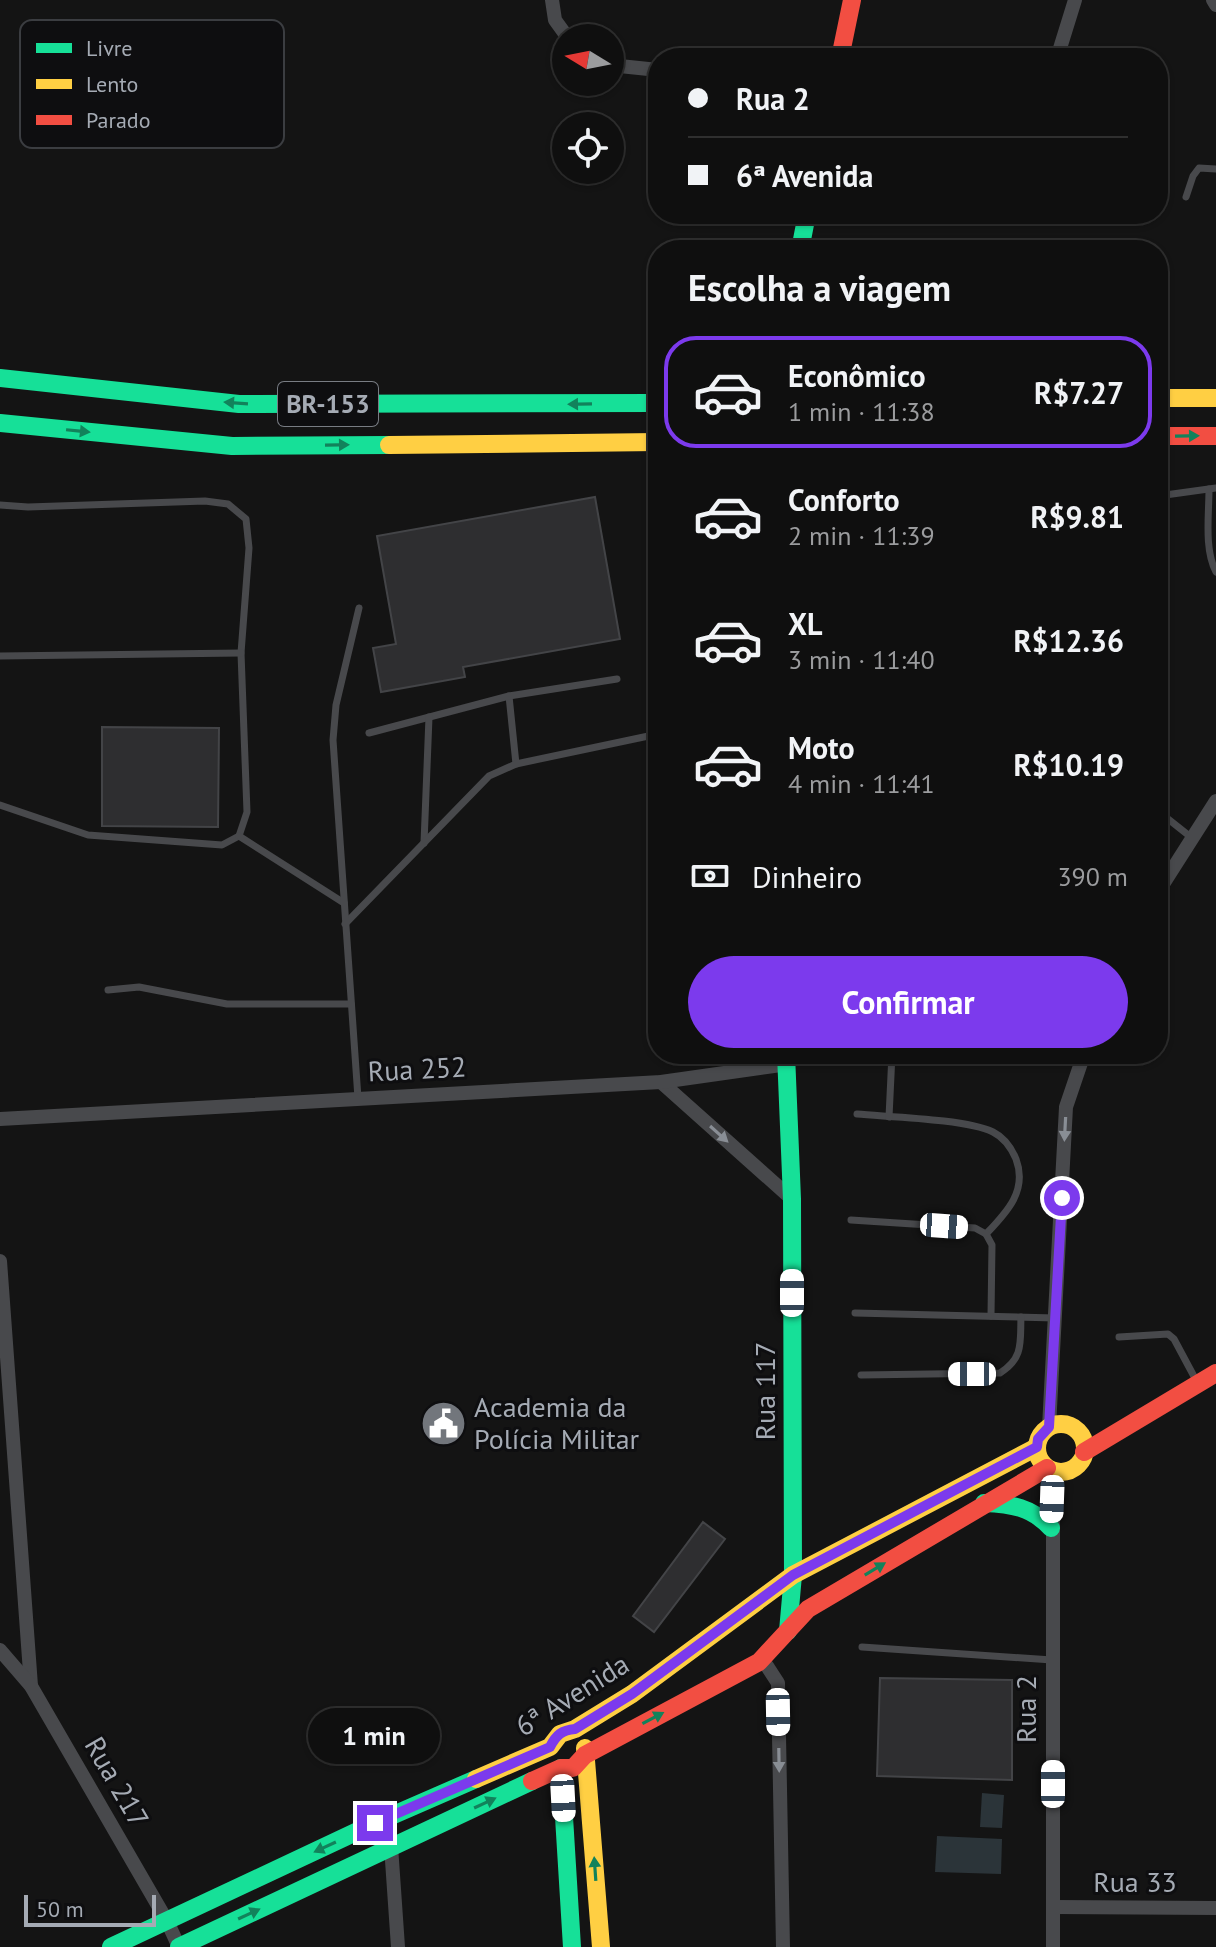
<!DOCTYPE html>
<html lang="pt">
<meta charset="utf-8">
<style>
body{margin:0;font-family:"PT Sans",sans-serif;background:#181818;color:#f1f3f6;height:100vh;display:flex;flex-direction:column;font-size:30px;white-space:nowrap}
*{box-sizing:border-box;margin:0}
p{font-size:26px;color:#9b9c9e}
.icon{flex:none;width:44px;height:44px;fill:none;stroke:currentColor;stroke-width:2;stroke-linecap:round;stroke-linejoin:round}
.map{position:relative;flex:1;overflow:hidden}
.drawer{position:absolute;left:648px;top:240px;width:520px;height:824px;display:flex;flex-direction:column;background:#0f0f0f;border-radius:32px;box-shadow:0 2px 6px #0004,0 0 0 2px #2f2f2f}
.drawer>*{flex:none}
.top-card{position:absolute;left:648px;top:48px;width:520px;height:176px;border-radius:32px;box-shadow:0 2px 6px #0004,0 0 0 2px #2f2f2f;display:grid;align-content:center;height:176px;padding:0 40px;background:#0f0f0f}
.needle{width:52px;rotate:280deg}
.fabs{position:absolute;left:552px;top:24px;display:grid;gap:16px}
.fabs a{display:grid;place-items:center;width:72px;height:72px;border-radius:50%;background:#0f0f0f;box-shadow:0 2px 6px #0004,0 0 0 2px #2f2f2f;font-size:40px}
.scale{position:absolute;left:24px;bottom:20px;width:132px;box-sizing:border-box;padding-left:8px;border:4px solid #a5abb4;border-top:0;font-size:22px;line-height:28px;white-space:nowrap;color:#a5abb4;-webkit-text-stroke:6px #0e0e10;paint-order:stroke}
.end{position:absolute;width:36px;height:36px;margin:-18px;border:10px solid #7c3aed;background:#fff;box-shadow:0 0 0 4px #fff}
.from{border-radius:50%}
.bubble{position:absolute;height:56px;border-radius:28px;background:#0f0f0f;box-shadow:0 2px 6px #0004,0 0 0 2px #2f2f2f;font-size:26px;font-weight:800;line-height:56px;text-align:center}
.car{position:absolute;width:24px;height:48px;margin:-24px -12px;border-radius:10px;box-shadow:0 0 6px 2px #0007;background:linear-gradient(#fff 24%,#345 0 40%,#fff 0 76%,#345 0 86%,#fff 0)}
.top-card b{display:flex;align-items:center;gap:28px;height:76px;font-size:30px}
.top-card b+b{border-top:2px solid #2f2f2f}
.top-card i{width:20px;height:20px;background:#f1f3f6}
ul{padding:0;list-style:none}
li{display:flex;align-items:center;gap:24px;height:112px;margin:0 16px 12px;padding:0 24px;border:4px solid transparent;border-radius:32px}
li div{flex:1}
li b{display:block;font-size:30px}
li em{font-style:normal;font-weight:800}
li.current{border-color:#7c3aed}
li>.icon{width:72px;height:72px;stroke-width:1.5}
h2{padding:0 40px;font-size:36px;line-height:96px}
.pay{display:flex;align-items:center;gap:20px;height:88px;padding:0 40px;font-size:30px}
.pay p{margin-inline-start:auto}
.cta{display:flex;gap:16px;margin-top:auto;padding:16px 40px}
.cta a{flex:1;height:92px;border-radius:48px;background:#7c3aed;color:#fff;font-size:32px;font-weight:800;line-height:92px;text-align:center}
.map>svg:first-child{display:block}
.water{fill:#2b3439}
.building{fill:#2e2e30;stroke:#434447;stroke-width:2}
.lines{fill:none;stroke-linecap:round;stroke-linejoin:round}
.lane{stroke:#48494c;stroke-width:7}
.street{stroke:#48494c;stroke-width:14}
.fast{stroke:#16e098;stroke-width:18}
.slow{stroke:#ffcf43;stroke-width:18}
.jam{stroke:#f24e42;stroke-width:18}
.oneway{fill:#12825b}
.oneway2{fill:#898e95}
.route{stroke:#7c3aed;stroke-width:10}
.labels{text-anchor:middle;stroke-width:6;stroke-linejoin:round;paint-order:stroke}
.shield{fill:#0e0e10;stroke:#787c83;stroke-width:2}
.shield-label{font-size:26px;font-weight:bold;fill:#a5abb4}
.street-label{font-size:28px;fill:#a5abb4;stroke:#0e0e10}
.poi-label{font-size:28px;fill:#a5abb4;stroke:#0e0e10;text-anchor:start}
.key{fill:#0e0e10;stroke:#3b3d41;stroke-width:2}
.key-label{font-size:22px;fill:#a5abb4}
</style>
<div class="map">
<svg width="1216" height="1947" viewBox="0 0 1216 1947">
<rect width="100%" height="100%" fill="#141414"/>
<g class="water">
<polygon points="982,1793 1004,1795 1002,1828 980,1827"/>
<polygon points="937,1836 1002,1839 1001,1874 935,1872"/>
</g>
<g class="building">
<polygon points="595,497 620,639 463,667 465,677 381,692 373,648 396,644 377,536"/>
<polygon points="102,727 219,728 218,827 102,826"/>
<polygon points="703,1522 725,1539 654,1632 633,1616"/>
<polygon points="880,1678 1012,1680 1012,1780 877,1776"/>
</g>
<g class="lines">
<g class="lane">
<polyline points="1186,197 1193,176 1199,168 1216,169"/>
<path d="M1209 489C1209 515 1204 549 1216 572"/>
<polyline points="1158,496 1216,488"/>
<polyline points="0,505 28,507 205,501 228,504 246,519 249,548 241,653 247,812 239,836 222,845 88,835 0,805"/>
<polyline points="0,656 241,653"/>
<polyline points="509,696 516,764"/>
<polyline points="369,733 509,696 617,679"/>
<polyline points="1158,811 1192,838"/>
<polyline points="239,836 344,903"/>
<polyline points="424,843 429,717"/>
<polyline points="345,924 489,776 516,764 658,734"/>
<polyline points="108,990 139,987 227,1004 351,1004"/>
<polyline points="358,1098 333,740 336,705 359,608"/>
<path d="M857 1114C890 1117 966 1119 993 1132 1005 1138 1011 1147 1016 1159 1028 1191 1006 1213 986 1234"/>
<polyline points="889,1117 892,1054"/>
<polyline points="851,1220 975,1228 986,1234 992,1245 991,1316"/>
<polyline points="855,1313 1055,1318"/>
<polyline points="1119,1337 1168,1334 1174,1339 1197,1382"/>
<path d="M861 1375 1000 1373C1024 1358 1020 1342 1021 1317"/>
<polyline points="862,1647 1052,1660"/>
</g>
<g class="street">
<polyline points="552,0 555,20 568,38"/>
<polyline points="1213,0 1216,5"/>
<polyline points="1057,58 1075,0"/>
<polyline points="610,65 658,70"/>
<polyline points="1158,892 1216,801"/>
<polyline points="661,1082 792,1199"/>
<polyline points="0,1119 661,1082 788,1064"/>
<polyline points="0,1261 31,1686"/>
<polyline points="1049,1427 1066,1107 1084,1054"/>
<polyline points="0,1650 31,1686 167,1921 179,1947"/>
<polyline points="759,1662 767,1666 778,1683 783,1947"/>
<polyline points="375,1823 391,1846 398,1947"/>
<polyline points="1054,1907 1216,1908"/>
<polyline points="1053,1947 1053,1471"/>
</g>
<g class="fast">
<polyline points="800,250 807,214"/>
<polyline points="0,378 239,404 658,403"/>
<polyline points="0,423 232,446 389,445"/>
<polyline points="786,1054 792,1199 793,1575 788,1631"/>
<path d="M984 1503C1011 1504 1032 1507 1051 1528"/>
<polyline points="561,1768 572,1947"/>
<polyline points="111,1947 375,1823 476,1779"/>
<polyline points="179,1947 532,1781"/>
</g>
<g class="slow">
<polyline points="1158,398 1216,398"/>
<polyline points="389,445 658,442"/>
<circle cx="1061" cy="1448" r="24"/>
<polyline points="585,1748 601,1947"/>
<polyline points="476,1779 550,1747 560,1734 575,1729 632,1694 793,1575 1037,1447"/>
</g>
<g class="jam">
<polyline points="840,58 852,0"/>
<polyline points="1158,436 1216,436"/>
<polyline points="1084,1452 1216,1373"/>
<polyline points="532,1781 561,1768 573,1768 585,1755 759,1662 808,1609 1047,1468"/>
</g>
</g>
<defs><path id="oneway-solid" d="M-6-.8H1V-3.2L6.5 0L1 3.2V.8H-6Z" transform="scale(2)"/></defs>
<g class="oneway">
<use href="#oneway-solid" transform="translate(236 403) rotate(-176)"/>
<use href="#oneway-solid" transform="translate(580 404) rotate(179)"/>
<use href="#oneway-solid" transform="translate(78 431) rotate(6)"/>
<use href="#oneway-solid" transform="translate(1187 436) rotate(-1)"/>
<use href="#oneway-solid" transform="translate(337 445) rotate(-1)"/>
<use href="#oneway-solid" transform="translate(875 1569) rotate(-31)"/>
<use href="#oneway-solid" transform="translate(653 1718) rotate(-28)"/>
<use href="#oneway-solid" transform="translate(485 1803) rotate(-25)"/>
<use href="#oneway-solid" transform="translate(325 1847) rotate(155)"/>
<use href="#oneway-solid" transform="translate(595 1869) rotate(-94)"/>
<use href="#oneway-solid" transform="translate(249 1914) rotate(-25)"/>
</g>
<g class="oneway2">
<use href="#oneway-solid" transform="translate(1065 1129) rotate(93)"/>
<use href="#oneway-solid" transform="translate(719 1134) rotate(42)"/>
<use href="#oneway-solid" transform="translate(779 1760) rotate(89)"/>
</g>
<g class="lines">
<path class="route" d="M375 1823 550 1747C556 1735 562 1730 575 1729L632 1694 793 1575 1037 1447 1038 1439 1049 1427 1062 1198"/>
</g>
<defs>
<symbol id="civic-disc" viewBox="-11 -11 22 22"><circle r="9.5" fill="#72767c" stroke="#0e0e10"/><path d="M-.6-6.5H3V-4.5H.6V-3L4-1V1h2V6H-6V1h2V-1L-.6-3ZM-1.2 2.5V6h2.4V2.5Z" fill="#fff"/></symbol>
</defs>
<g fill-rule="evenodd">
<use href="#civic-disc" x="418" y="1398" width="51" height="51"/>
</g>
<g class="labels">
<rect class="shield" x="278" y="382" width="100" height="44" rx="6"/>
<g class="shield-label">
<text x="328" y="413">BR-153</text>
</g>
<g class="street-label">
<text transform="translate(417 1069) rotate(-3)" y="10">Rua 252</text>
<text transform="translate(765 1391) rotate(-90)" y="10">Rua 117</text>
<text transform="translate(572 1695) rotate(-32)" y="10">6ª Avenida</text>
<text transform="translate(1026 1709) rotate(-90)" y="10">Rua 2</text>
<text transform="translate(117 1782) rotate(60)" y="10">Rua 217</text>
<text x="1135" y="1892">Rua 33</text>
</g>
<g class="poi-label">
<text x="474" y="1417">Academia da<tspan x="474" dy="32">Polícia Militar</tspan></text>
</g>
</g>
<rect x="20" y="20" width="264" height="128" rx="12" class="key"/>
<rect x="36" y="43" width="36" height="10" fill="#16e098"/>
<rect x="36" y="79" width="36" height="10" fill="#ffcf43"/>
<rect x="36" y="115" width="36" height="10" fill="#f24e42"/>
<g class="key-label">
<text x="86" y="56">Livre</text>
<text x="86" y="92">Lento</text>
<text x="86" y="128">Parado</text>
</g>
</svg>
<div class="fabs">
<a><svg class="needle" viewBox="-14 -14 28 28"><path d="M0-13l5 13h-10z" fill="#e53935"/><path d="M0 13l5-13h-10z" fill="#9b9c9e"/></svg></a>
<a><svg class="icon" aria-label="locate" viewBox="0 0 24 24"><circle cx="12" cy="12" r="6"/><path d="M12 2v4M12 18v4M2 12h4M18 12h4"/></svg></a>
</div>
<div class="scale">50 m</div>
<i class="end from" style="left:1062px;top:1198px"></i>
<i class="end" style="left:375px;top:1823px"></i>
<div class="bubble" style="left:308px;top:1708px;width:132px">1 min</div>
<i class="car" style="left:944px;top:1226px;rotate:94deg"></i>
<i class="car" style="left:792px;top:1293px;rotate:0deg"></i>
<i class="car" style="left:972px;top:1374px;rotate:270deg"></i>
<i class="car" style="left:1052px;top:1499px;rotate:182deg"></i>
<i class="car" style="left:778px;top:1712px;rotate:179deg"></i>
<i class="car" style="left:1053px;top:1784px;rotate:0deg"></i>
<i class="car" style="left:563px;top:1798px;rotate:177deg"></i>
<div class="top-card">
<b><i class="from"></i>Rua 2</b>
<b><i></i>6ª Avenida</b>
</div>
<section class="drawer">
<h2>Escolha a viagem</h2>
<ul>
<li class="current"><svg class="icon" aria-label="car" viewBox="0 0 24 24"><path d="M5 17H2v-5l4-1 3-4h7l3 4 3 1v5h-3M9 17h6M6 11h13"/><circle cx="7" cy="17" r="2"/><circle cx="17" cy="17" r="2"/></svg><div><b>Econômico</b><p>1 min · 11:38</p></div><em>R$7.27</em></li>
<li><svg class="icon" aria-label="car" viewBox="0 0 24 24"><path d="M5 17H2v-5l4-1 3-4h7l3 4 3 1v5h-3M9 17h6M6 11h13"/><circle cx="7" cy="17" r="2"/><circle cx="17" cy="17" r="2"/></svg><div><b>Conforto</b><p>2 min · 11:39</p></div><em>R$9.81</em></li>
<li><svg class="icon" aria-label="car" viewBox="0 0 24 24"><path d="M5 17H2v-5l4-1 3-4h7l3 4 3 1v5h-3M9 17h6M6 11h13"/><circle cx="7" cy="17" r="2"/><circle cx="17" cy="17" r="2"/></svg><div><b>XL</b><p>3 min · 11:40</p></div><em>R$12.36</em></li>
<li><svg class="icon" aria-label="car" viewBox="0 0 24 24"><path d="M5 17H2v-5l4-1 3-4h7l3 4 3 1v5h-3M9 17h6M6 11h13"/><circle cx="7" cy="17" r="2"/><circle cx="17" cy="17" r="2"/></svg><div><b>Moto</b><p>4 min · 11:41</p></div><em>R$10.19</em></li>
</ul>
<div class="pay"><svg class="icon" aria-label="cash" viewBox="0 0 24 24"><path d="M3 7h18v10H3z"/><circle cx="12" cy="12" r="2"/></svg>Dinheiro<p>390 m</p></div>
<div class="cta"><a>Confirmar</a></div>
</section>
</div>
